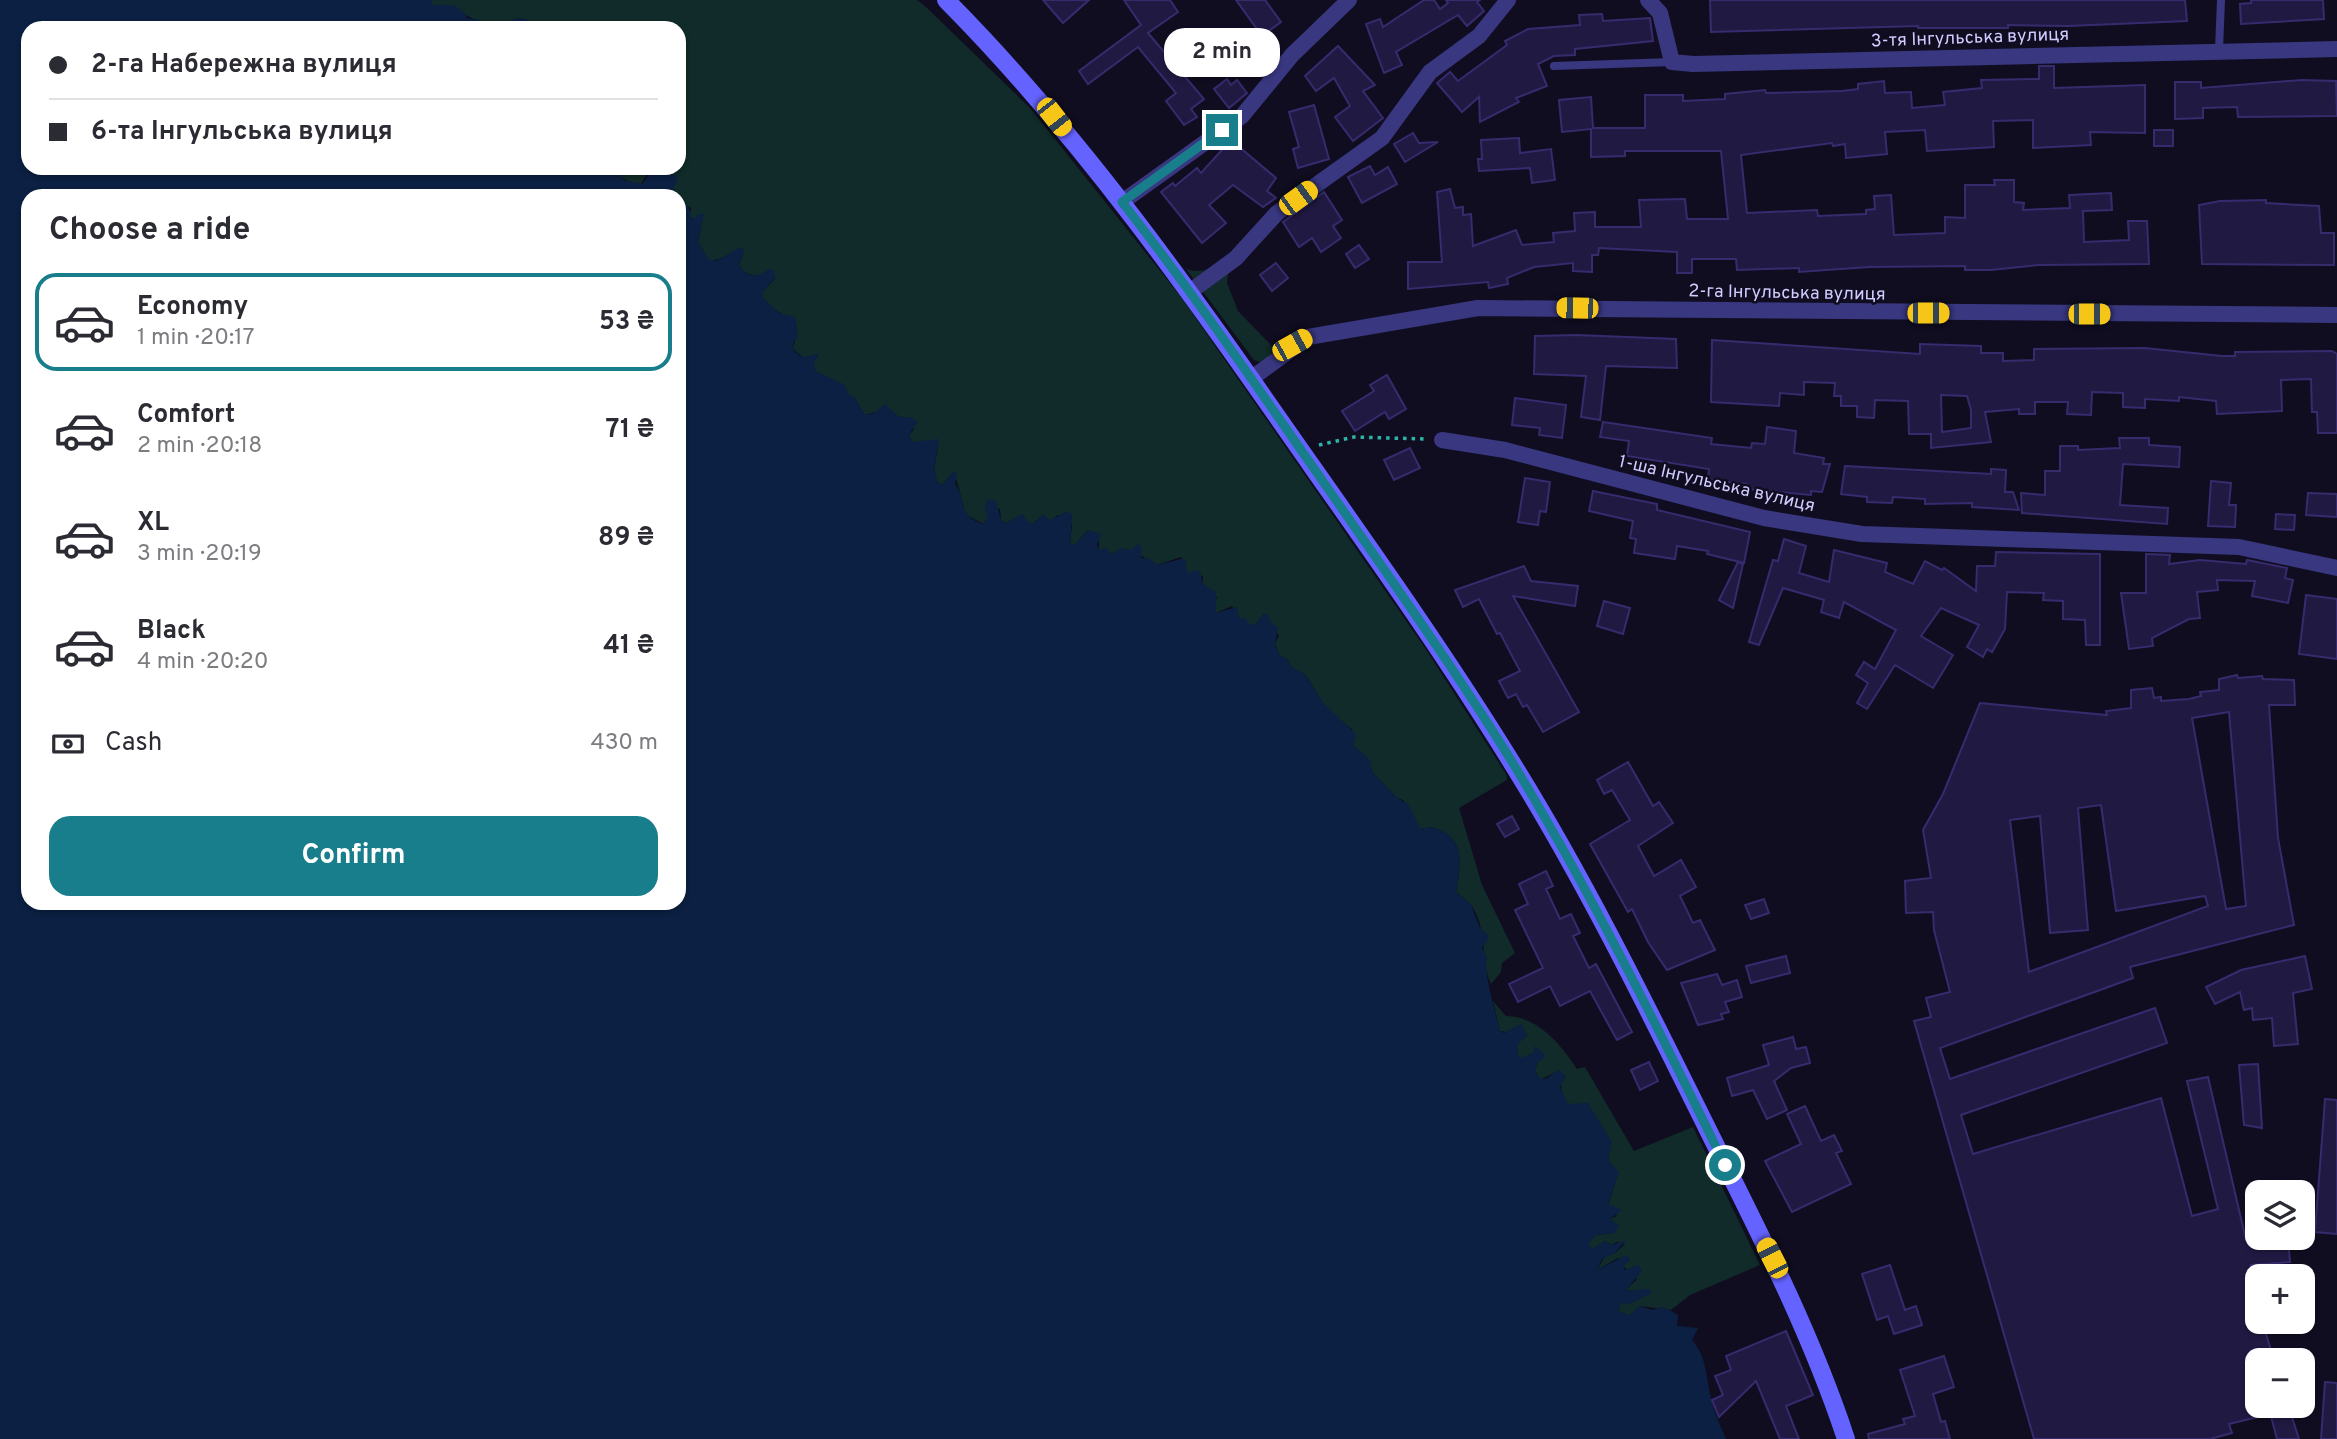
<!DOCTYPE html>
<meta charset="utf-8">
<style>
body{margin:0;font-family:Overpass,sans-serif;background:#f2f2f3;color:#2b2b33;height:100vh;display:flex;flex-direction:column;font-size:26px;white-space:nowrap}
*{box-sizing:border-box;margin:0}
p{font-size:23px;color:#7c7c81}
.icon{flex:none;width:38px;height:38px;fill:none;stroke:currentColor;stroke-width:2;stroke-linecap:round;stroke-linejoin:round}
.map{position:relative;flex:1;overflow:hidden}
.details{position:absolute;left:21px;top:189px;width:665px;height:721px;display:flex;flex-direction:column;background:#fff;border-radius:21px;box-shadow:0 2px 5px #0004}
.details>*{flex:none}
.hud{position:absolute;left:21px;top:21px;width:665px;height:154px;border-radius:21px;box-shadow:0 2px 5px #0004;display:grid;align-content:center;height:154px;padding:0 28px;background:#fff}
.controls{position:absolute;left:2245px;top:1180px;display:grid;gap:14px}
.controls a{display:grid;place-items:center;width:70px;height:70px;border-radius:14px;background:#fff;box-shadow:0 2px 5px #0004;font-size:35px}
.end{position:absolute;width:32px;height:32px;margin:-16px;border:9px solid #187e8b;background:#fff;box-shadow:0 0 0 4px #fff}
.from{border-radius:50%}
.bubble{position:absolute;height:49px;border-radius:21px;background:#fff;box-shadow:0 2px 5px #0004;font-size:23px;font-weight:700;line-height:49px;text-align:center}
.car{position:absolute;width:21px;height:42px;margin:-21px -10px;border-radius:9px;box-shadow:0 0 5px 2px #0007;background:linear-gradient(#f5c518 24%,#345 0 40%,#f5c518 0 76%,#345 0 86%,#f5c518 0)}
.hud b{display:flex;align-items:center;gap:24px;height:66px;font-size:26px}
.hud b+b{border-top:2px solid #e1e1e2}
.hud i{width:18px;height:18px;background:#2b2b33}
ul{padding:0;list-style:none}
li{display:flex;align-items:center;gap:21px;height:98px;margin:0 14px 10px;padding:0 14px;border:4px solid transparent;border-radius:21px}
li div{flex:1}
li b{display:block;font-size:26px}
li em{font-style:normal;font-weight:700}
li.on{border-color:#187e8b}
li>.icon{width:63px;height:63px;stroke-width:1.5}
h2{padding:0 28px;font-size:32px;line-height:84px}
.pay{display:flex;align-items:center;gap:18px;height:77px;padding:0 28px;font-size:26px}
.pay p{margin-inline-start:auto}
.action{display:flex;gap:14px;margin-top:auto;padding:14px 28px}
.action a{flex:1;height:80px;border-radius:21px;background:#187e8b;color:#fff;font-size:28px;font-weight:700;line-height:80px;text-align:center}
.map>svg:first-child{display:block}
.green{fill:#102b29}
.water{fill:#0b2042}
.building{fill:#201942;stroke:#372b6e;stroke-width:2;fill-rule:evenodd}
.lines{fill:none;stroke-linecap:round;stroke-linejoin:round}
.path{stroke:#2db3a8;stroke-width:3.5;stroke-dasharray:3.5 5;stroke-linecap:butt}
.service{stroke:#393780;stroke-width:8}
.minor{stroke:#393780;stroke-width:16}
.secondary{stroke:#6563ff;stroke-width:18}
.route{stroke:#187e8b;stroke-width:9}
.labels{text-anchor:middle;stroke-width:5;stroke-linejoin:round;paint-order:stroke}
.street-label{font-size:18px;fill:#d1ccff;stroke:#100d21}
</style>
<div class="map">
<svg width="2337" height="1439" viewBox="0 0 2337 1439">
<rect width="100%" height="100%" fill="#100d21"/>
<g class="green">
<path d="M431 0H917L926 7 1031 109 1181 297 1425 648 1506 774 1507 780 1459 808 1482 885 1515 953 1502 963 1501 972 1491 984C1480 961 1488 923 1469 903 1465 899 1460 896 1456 892 1460 864 1467 840 1435 828 1431 826 1425 829 1419 828L1403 800 1397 798 1372 772 1369 760 1353 745 1352 729 1339 721 1322 702 1306 675 1292 668 1287 659 1279 655 1275 643 1279 636 1264 614 1256 624 1250 625 1239 618 1232 606 1216 613 1214 604 1217 597 1203 584V576L1187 573 1181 557 1157 565 1131 550 1112 554 1099 550V541L1088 530 1075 545 1070 543 1072 524 1058 515 1050 521 1043 515 1031 525 1018 517 1006 523 1001 520 1000 509 985 508 989 518 984 524 966 515 954 471 943 485 937 482 934 469 938 447 930 442H913L909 435 914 429 889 409 865 415 854 397 848 394 845 386 815 371 813 364 818 354 804 358 793 349 797 330 795 322 769 306 763 298V291L775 279C761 274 746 279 739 265L743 254C725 252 722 262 708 260L698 242 702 223 689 217 691 208 688 206 679 211V196H674L672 175 658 169 649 171 641 184C628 181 622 181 617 168H679V28H530L529 21C516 15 511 21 500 27 476 25 456 5 431 5Z"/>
<path d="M1231 254 1227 283 1238 311 1273 347 1270 358 1263 363 1254 360 1186 269C1206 275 1215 266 1231 254Z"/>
<path d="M1493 1001 1506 1016C1537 1016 1561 1044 1577 1069L1585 1067 1634 1151 1693 1127 1760 1265 1690 1295 1671 1310 1640 1306 1629 1316 1618 1311 1621 1303 1638 1290 1625 1291 1637 1279 1623 1266 1626 1263 1618 1258 1597 1270 1605 1256 1615 1253 1625 1244 1617 1242 1611 1245 1605 1241 1593 1249 1587 1244 1596 1235 1615 1233 1610 1219 1617 1216 1608 1205 1616 1180 1608 1160 1609 1150 1582 1105 1568 1104 1564 1101 1558 1071 1540 1080 1535 1070 1538 1062 1533 1053 1522 1059 1518 1055 1517 1044 1527 1035 1500 1031Z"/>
</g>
<path class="water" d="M0 0H431L432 5C445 5 460 2 467 18L483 21 487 26 500 27C511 21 516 15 529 21L530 28H28V168H617L624 180 642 184 653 169 677 176 678 180 674 186V196H28V903H679V212L688 205 692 220 699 214H704L698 242 708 259 716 261 741 247 744 251 739 265C746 278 758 278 769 269L774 271 775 278 763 291V298L779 313 795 317 798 338 793 342V349C801 359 806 358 818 353L814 364 815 371 845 385 848 394 854 397 865 415 873 414 885 404C895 414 898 419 912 417L917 422 909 435 913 442 939 439 934 469 937 482 943 485 954 471 957 473 955 484C968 502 956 515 983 524L988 518 985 508 987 499 996 501 1001 520 1006 523 1022 514 1031 525 1043 515 1050 520 1068 511 1072 515 1070 543 1075 545 1088 530 1101 534 1097 545 1099 550 1105 548 1112 554 1121 548 1131 550 1137 544 1141 546V558L1150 559 1157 565 1185 558 1187 573 1196 570 1200 572 1203 584 1216 592V613L1237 607 1239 618H1245L1250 625 1256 624 1264 613 1269 616V620L1278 628 1275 643 1279 655 1287 659 1292 668 1306 675 1322 702 1356 734 1353 745 1370 760 1372 772 1397 798 1408 804 1420 828C1425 829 1431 826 1435 828 1467 840 1460 864 1456 892L1471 905 1480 928 1488 935V940L1482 948 1487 957C1483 973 1496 1013 1500 1031L1504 1033 1521 1024 1527 1035 1518 1044V1055L1522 1058 1533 1053 1535 1046 1546 1056 1538 1062 1535 1070 1539 1078 1546 1079 1558 1070 1566 1076 1560 1087 1568 1104 1588 1103 1612 1142 1608 1160 1619 1172 1608 1204 1622 1210 1610 1219 1619 1226 1615 1233 1596 1235 1588 1244 1593 1249 1605 1241 1611 1245 1626 1240 1615 1253 1602 1259 1597 1270 1627 1255 1630 1260 1623 1266 1625 1270 1638 1265 1642 1271 1625 1291 1649 1289 1652 1293 1630 1304 1622 1303 1618 1311 1629 1315 1640 1306 1652 1310 1664 1307 1678 1315 1677 1326 1698 1328 1692 1340C1708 1358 1706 1381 1712 1402 1715 1415 1721 1427 1726 1439H0Z"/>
<g class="building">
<polygon points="1043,0 1089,0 1063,23"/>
<polygon points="1124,0 1170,0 1178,12 1148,33 1204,99 1191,109 1197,117 1184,125 1166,101 1176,93 1138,47 1088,84 1079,71 1141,25"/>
<polygon points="1236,0 1265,0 1281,22 1262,36"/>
<polygon points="1424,0 1434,0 1440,9 1448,3 1446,0 1480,0 1477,2 1484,11 1467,26 1458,15 1396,52 1402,65 1384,73 1366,24 1380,19 1383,27"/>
<polygon points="1710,0 2185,0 2187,21 2068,26 2008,25 2008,28 1918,28 1918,26 1711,32"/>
<polygon points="2251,0 2323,0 2324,19 2241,24 2240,4 2251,3"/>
<polygon points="1602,14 1603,21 1650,18 1653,41 1575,49 1575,55 1554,56 1538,64 1547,86 1516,98 1519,102 1480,122 1479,97 1462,112 1437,83 1450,72 1458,81 1507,45 1505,41 1528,29 1580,25 1579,15"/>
<polygon points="1338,46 1375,85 1363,91 1383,118 1353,141 1335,117 1350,106 1334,78 1316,91 1305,76"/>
<polygon points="2039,66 2054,66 2054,88 2145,85 2145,133 2090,132 2091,145 2033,148 2033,120 1993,121 1994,147 1927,151 1925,130 1885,132 1887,154 1846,158 1845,144 1833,146 1832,143 1741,155 1747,213 1817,210 1818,216 1866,214 1866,210 1875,209 1874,196 1891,195 1894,235 1945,233 1945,217 1965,218 1965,185 1995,185 1994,180 2014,180 2014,202 2024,203 2023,210 2070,208 2069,195 2111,193 2112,210 2083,211 2084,242 2129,240 2128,221 2147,221 2149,264 2038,265 1991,270 1965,270 1965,266 1869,267 1799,272 1799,268 1737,270 1736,259 1692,259 1692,273 1677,273 1677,252 1599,248 1598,255 1592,255 1592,272 1573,271 1573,263 1534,267 1507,278 1508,284 1489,288 1488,282 1408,289 1408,262 1442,262 1437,192 1450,189 1455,208 1463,207 1463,215 1471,214 1473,246 1516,230 1522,245 1554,242 1553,233 1575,231 1574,213 1595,212 1595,227 1641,227 1639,200 1685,199 1687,219 1728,219 1721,151 1625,151 1625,156 1591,157 1591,129 1562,132 1559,100 1591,97 1593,128 1645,128 1645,95 1683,95 1683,101 1725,99 1725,94 1765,90 1766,93 1842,91 1858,89 1858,84 1884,81 1885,93 1911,92 1912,108 1945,105 1943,92 1982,88 1981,80 2039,79"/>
<polygon points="1227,79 1231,85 1237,80 1247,93 1229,108 1214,89"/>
<polygon points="2302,80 2336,81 2337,116 2238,117 2237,107 2203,108 2203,118 2175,119 2175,82 2201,82 2201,88"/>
<polygon points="1314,105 1329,159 1298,168 1293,149 1299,147 1289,112"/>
<rect x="2154" y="130" width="19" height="16"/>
<polygon points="1413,133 1419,143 1438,142 1405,162 1394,144"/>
<polygon points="1519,138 1520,153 1551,149 1555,180 1532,183 1530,168 1479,171 1478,159 1482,159 1481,140"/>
<polygon points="1231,140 1276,178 1267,191 1276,198 1263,207 1233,185 1209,205 1226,223 1202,243 1161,192 1173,183 1175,186 1197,168 1201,173"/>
<polygon points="1370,166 1375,175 1388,167 1397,184 1362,203 1348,177"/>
<polygon points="1324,192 1342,220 1333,226 1341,238 1321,252 1312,238 1299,247 1283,222"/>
<polygon points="2266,200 2266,203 2319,206 2321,233 2334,233 2334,265 2202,264 2199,205 2220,201"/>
<polygon points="1359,245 1369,259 1355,268 1346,254"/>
<polygon points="1276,263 1288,278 1272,291 1260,275"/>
<polygon points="1577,335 1676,339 1677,368 1606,366 1600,420 1581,417 1586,376 1534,374 1535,336"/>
<path d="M1712 340 1920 354V344L1981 346V353H2003V361L2034 360V349L2145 348 2222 356H2235V352L2332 351 2337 354V433H2318L2317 412H2312L2311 379 2281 380 2282 411 2217 414 2216 401 2179 397V401L2145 399V408L2123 407V393L2092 392 2091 415 2067 414 2068 402H2035V414H2019V409L1985 412 1991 442 1931 448V434H1909L1908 401 1875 400 1874 418 1857 417V406H1841V396H1834L1835 383 1804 382V395L1780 393 1779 406 1711 402ZM1941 395 1967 396 1971 410V428L1942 432Z"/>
<polygon points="1387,375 1406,409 1389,419 1385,412 1355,431 1342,411 1374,391 1370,385"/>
<polygon points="1515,398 1566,405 1562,438 1539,435 1540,428 1512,425"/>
<polygon points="1603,422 1712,438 1711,444 1751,448 1752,443 1765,444 1767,427 1796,431 1794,453 1824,458 1823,464 1830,464 1822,492 1811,491 1811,495 1747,489 1747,484 1708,480 1709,469 1627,456 1629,441 1600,437"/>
<polygon points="2119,438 2149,438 2149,445 2180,447 2179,467 2123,464 2120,505 2168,508 2167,524 2022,513 2021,493 2045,495 2045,471 2060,471 2060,446 2078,446 2078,450 2120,448"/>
<polygon points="1410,448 1420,468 1394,480 1384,460"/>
<polygon points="1845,466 1991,474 1991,469 2006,470 2005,492 2013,492 2019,510 1972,507 1972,503 1925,504 1925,499 1893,497 1892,503 1867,502 1867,497 1841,494"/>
<polygon points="1525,478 1550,482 1546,512 1540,511 1538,525 1518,522"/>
<polygon points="2211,481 2231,483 2229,505 2236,505 2235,527 2208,526"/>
<polygon points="1593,491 1657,504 1657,510 1750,532 1744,563 1707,554 1708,551 1677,546 1675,559 1634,553 1636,539 1630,538 1633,521 1589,511"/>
<polygon points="2308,493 2337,494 2337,517 2306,515"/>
<polygon points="2276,514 2295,515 2294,530 2275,529"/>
<polygon points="1784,539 1806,546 1799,573 1829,582 1834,550 1887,563 1885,572 1913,584 1925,561 1942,570 1944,568 1976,591 1977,566 1995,566 1996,552 2100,554 2100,645 2086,645 2085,620 2063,619 2063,601 2043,600 2044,593 2007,592 2005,629 1992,652 1987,649 1983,657 1967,647 1979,625 1941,608 1921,636 1953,655 1933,688 1895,665 1867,709 1857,703 1868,683 1856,675 1864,662 1875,669 1896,630 1844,602 1839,618 1821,612 1824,600 1783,588 1759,645 1749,642 1773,560 1778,561"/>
<polygon points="2146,554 2170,555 2169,564 2200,560 2246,564 2247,560 2287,568 2285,578 2293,580 2288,603 2252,596 2255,581 2217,580 2218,590 2197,592 2200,618 2189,619 2152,638 2153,646 2129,649 2121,593 2146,593"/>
<polygon points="1738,562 1743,564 1733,608 1719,600"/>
<polygon points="1524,566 1531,581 1578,586 1575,606 1513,596 1579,712 1543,732 1527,705 1523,707 1516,694 1508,698 1499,681 1520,671 1500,633 1497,634 1479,599 1463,607 1455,590"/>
<polygon points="2306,595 2337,599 2337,659 2299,654"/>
<polygon points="1604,601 1630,608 1623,634 1597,626"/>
<path d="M2237 675 2238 678 2262 676 2263 679 2294 680 2295 705H2269L2278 838 2294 925 2130 967 2133 978 1940 1048 1950 1079 2155 1008 2167 1043 1961 1115 1973 1154 2161 1098 2192 1216 2218 1209 2187 1081 2208 1077 2246 1240 2288 1237 2290 1262 2251 1265 2258 1298V1321H2262L2274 1360H2258V1417L2229 1424 2232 1433 2210 1439H2034L1914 1021 1931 1017 1926 998 1950 992 1934 930 1933 912 1906 913 1905 881 1931 878 1923 830 1943 794 1980 703 2107 715 2106 711 2131 708V690L2152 688 2154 698 2161 697V701L2189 699 2201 696 2200 692 2219 690V679ZM2229 712 2246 906 2226 909 2192 718ZM2101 805 2116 911 2205 896 2208 906 2029 972 2010 820 2040 816 2050 933 2088 930 2078 808Z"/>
<polygon points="1628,762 1653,806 1659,802 1673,823 1638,846 1654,876 1681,860 1696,887 1680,896 1693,923 1700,920 1715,950 1667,970 1648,942 1632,909 1628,912 1590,844 1630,820 1612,790 1604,794 1597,780"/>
<polygon points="1512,816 1519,829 1505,837 1497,824"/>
<polygon points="1546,871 1553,886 1546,889 1560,919 1571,914 1580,933 1573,936 1589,968 1596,964 1632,1032 1617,1040 1590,991 1560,1006 1550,986 1518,1002 1509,984 1543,968 1515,910 1528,904 1519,884"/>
<polygon points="1764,899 1769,913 1751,919 1745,905"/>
<polygon points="1786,956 1790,973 1751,983 1746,966"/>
<polygon points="2305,956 2312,989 2293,993 2298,1044 2274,1046 2272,1018 2253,1020 2252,1008 2244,1010 2240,992 2215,1004 2206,987 2241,970"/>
<polygon points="1717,974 1722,985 1737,980 1742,997 1725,1002 1729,1012 1721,1014 1723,1019 1698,1025 1681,983"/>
<polygon points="1793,1037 1796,1049 1806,1047 1810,1063 1791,1068 1774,1081 1787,1110 1767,1119 1753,1090 1732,1096 1727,1078 1769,1065 1763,1045"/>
<polygon points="1649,1062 1658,1081 1640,1090 1631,1070"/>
<polygon points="2258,1064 2262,1128 2244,1125 2239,1065"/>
<polygon points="2325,1099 2337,1100 2337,1234 2315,1232"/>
<polygon points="1805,1106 1821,1141 1834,1135 1842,1151 1836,1153 1851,1184 1792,1212 1765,1161 1801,1144 1787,1114"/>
<polygon points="1890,1265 1905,1310 1916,1306 1922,1325 1894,1334 1888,1316 1877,1320 1862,1274"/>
<polygon points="1786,1331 1813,1395 1786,1406 1799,1439 1780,1439 1756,1381 1719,1417 1712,1400 1723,1395 1715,1376 1731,1370 1726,1356"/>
<polygon points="1944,1356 1954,1387 1933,1394 1941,1422 1945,1421 1950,1439 1869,1439 1868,1434 1905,1424 1903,1419 1915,1416 1900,1370"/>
<polygon points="2325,1382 2337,1383 2337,1439 2321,1439"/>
<polygon points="2268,1405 2288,1405 2299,1439 2277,1439"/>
</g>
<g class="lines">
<polyline class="path" points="1319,445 1354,437 1426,439"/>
<g class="service">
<polyline points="2219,50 2221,0"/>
<polyline points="1554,66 1672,62"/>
</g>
<g class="minor">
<polyline points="1648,0 1660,13 1672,62 1693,64 2337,49"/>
<polyline points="1122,202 1242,116 1292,55 1349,0"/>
<polyline points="1191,291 1236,258 1277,213 1382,138 1430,72 1479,36 1508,0"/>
<polyline points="1252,378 1308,337 1478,308 2337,315"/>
<polyline points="1442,440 1505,450 1764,518 1862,534 2239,547 2337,568"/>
</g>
<path class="secondary" d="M946 0C1086 141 1198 303 1311 465 1380 563 1449 661 1512 763 1586 882 1648 1009 1710 1134 1760 1234 1811 1333 1846 1439"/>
</g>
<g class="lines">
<path class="route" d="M1222 130 1122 202C1195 295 1261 393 1329 490 1392 581 1456 671 1514 765 1592 894 1659 1030 1725 1165"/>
</g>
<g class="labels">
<g class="street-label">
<text transform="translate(1970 37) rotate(-2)" y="6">3-тя Інгульська вулиця</text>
<text transform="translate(1787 292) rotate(1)" y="6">2-га Інгульська вулиця</text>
<text transform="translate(1717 483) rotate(13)" y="6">1-ша Інгульська вулиця</text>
</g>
</g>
</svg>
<div class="controls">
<a><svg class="icon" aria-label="layers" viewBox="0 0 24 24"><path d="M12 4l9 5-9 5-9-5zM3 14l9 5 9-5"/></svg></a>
<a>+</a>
<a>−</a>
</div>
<i class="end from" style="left:1725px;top:1165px"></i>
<i class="end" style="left:1222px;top:130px"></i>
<div class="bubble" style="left:1164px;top:28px;width:116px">2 min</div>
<i class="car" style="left:1054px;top:117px;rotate:142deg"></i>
<i class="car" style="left:1298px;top:198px;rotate:54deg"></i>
<i class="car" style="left:1577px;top:308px;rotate:271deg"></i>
<i class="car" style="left:1928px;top:313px;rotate:90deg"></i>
<i class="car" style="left:2089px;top:314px;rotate:90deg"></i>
<i class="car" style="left:1292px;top:345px;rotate:61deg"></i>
<i class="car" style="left:1772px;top:1258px;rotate:333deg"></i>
<div class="hud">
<b><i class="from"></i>2-га Набережна вулиця</b>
<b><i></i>6-та Інгульська вулиця</b>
</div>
<section class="details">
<h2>Choose a ride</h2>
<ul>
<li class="on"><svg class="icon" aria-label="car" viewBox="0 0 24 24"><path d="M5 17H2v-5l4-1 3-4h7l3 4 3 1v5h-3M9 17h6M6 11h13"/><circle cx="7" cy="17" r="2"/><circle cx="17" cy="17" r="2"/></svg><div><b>Economy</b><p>1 min · 20:17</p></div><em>53 ₴</em></li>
<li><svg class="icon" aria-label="car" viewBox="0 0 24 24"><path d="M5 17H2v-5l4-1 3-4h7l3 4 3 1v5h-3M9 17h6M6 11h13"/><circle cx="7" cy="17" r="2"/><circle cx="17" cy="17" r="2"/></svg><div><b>Comfort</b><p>2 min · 20:18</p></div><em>71 ₴</em></li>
<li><svg class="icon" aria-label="car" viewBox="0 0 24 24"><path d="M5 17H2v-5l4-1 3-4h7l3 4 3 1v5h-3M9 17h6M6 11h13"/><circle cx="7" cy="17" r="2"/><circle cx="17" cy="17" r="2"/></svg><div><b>XL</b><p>3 min · 20:19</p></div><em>89 ₴</em></li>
<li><svg class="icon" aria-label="car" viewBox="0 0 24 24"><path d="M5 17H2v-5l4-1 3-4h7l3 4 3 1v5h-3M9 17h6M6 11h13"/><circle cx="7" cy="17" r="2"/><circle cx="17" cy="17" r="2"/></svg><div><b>Black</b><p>4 min · 20:20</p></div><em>41 ₴</em></li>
</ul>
<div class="pay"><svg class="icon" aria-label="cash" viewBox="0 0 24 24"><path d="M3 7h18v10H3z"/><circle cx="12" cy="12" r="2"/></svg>Cash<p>430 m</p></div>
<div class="action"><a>Confirm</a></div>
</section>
</div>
